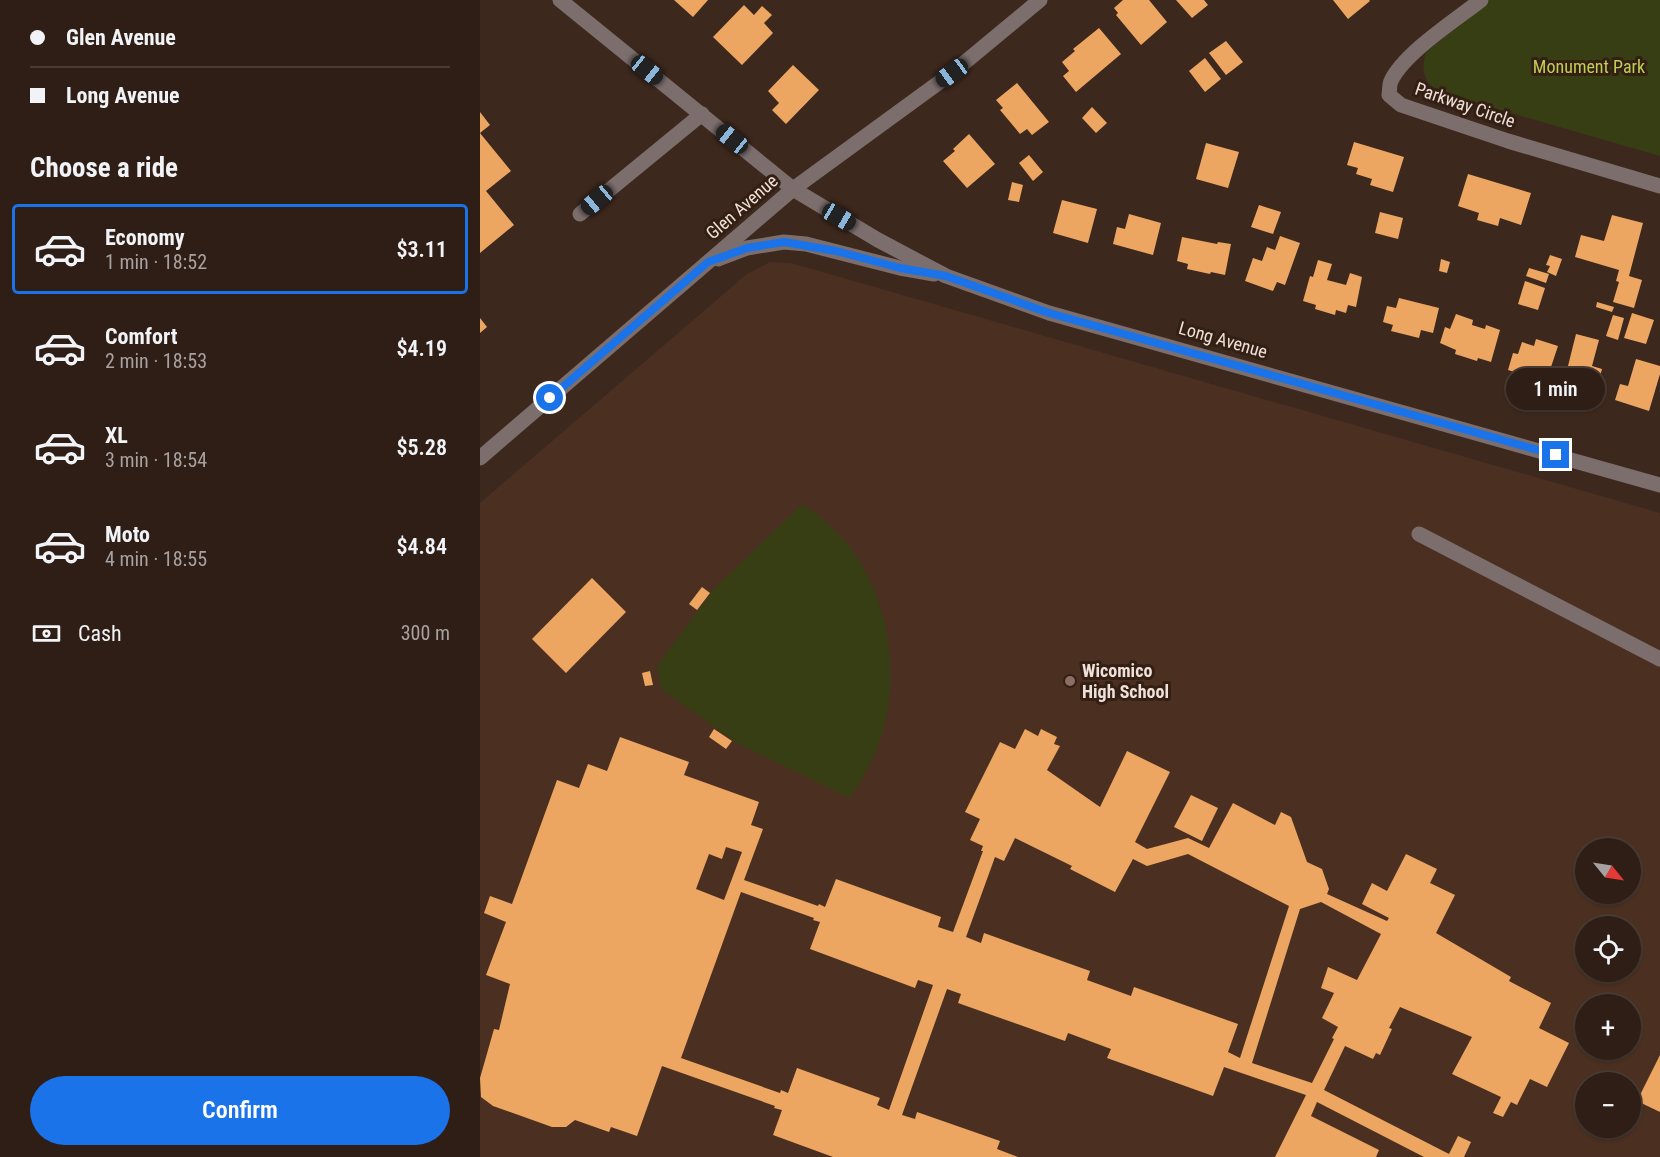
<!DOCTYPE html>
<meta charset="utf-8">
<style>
body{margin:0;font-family:"Roboto Condensed",sans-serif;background:#3a2b23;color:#f1f3f6;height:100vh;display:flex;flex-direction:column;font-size:22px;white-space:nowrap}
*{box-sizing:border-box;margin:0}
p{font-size:20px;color:#a7a2a1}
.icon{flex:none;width:33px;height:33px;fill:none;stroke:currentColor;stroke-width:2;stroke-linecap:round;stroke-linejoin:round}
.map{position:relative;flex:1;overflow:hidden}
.side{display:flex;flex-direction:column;background:#2e1e16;width:480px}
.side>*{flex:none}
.hud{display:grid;align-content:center;height:132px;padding:0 30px;background:#2e1e16}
.needle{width:39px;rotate:120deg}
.tools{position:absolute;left:1095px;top:838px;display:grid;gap:12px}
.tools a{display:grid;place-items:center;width:66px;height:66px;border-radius:50%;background:#2e1e16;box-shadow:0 2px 4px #0004,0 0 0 2px #493c35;font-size:30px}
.end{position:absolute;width:27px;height:27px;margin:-14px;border:8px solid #1a73e8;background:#fff;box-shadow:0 0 0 3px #fff}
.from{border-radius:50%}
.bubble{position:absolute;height:42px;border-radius:21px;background:#2e1e16;box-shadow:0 2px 4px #0004,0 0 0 2px #493c35;font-size:20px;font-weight:600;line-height:42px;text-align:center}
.car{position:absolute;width:18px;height:36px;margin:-18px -9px;border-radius:8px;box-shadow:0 0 4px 2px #0007;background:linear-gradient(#222 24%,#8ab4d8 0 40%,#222 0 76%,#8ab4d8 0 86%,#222 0)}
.hud b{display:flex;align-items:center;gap:21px;height:57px;font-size:22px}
.hud b+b{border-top:2px solid #493c35}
.hud i{width:15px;height:15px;background:#f1f3f6}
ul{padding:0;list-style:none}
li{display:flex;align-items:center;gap:18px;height:90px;margin:0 12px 9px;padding:0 18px;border:3px solid transparent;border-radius:6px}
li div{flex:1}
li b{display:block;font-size:22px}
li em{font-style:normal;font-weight:600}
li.active{border-color:#1a73e8}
li>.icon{width:54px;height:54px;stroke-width:1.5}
h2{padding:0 30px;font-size:27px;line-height:72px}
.pay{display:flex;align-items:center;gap:15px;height:66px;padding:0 30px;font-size:22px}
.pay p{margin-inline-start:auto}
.button{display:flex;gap:12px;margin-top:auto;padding:12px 30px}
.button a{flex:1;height:69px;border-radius:36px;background:#1a73e8;color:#fff;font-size:24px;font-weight:600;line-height:69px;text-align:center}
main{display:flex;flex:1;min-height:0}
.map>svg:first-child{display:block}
.built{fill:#4b3021;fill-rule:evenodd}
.green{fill:#383e14}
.building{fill:#eda662;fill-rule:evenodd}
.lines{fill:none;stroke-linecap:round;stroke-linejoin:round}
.minor{stroke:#7b6e6d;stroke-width:15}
.route{stroke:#1a73e8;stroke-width:8}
.education-dot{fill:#8d6e63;stroke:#331f13;stroke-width:2}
.labels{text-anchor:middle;stroke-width:6;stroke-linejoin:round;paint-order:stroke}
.park-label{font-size:18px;fill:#bfcf52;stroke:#331f13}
.street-label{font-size:18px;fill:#efe1d9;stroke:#331f13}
.poi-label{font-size:18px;font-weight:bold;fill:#efe1d9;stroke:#331f13;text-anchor:start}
</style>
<main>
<section class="side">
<div class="hud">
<b><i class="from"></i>Glen Avenue</b>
<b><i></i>Long Avenue</b>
</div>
<h2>Choose a ride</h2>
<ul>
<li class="active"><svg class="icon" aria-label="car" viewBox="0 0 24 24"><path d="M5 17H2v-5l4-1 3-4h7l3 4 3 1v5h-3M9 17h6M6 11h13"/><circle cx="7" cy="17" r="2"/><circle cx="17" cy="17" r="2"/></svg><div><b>Economy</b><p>1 min · 18:52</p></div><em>$3.11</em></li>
<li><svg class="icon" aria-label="car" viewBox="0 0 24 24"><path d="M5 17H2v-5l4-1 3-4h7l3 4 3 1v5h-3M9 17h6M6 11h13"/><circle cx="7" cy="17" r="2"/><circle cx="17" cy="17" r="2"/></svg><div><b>Comfort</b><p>2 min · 18:53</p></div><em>$4.19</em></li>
<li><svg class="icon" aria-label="car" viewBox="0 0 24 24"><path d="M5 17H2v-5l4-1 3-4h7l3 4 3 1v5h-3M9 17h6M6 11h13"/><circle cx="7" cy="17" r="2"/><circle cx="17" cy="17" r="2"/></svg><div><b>XL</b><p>3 min · 18:54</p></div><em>$5.28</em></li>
<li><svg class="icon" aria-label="car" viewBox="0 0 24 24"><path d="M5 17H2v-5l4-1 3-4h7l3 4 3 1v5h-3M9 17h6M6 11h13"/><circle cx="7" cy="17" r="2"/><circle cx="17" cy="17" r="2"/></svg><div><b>Moto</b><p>4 min · 18:55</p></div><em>$4.84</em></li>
</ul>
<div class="pay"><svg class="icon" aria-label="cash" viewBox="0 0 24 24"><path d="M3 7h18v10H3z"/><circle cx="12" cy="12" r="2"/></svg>Cash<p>300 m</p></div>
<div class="button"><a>Confirm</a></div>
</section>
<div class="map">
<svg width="1180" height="1157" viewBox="0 0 1180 1157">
<rect width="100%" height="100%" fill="#3d281d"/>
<path class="built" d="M290 262 311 263 1180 513V1157H0V503L267 274ZM1106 849H1150V894H1106ZM1106 927H1150V972H1106ZM1106 1005H1150V1050H1106ZM1106 1083H1150V1128H1106Z"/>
<g class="green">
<path d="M1010 0H1180V156L958 92C943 80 941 70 946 52Z"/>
<path d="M322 504C402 553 429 660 398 746 391 764 381 781 370 798L259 744 181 689 177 666 235 588Z"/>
</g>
<g class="building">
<polygon points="194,0 228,0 213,17"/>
<polygon points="643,0 669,0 687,22 661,45 636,15 638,13 634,8"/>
<polygon points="696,0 724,0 728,5 712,18"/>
<polygon points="853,0 889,0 890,1 868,19"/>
<polygon points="264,5 274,15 282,6 292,15 284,23 293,33 262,65 233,37"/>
<polygon points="619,28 641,54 596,92 583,76 589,71 582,62 595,51 593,49"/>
<polygon points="746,41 763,62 746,75 729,53"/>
<polygon points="725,58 741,79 725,92 709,71"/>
<polygon points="313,65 339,90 306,124 292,110 299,103 288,91"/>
<polygon points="537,83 569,122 552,135 547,129 540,134 520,110 523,108 516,100"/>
<polygon points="612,107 627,123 616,133 602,118"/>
<polygon points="0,112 10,125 0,133 31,171 6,191 34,225 0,253"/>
<polygon points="489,134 515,164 487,188 463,161 475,151 473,149"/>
<polygon points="874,142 924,157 913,192 890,185 892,179 876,174 878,168 867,165"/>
<polygon points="726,143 759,152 748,188 716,179"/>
<polygon points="549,155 563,172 553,181 539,163"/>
<polygon points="988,174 1051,193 1041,225 1020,218 1018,226 997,220 999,213 978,206"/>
<polygon points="532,182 543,185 539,202 528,200"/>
<polygon points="582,200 617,209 608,243 573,233"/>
<polygon points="779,205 801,212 793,234 771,227"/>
<polygon points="900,212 923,218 918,239 895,233"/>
<polygon points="649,214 681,223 673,255 633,244 637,227 645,229"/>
<polygon points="1132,215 1163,223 1149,276 1162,280 1154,308 1133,302 1139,282 1136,281 1139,270 1095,257 1101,235 1124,241"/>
<polygon points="800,236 820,243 805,285 797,282 793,291 765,281 773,258 782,261 787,247 795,250"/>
<polygon points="702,237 737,244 738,242 751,244 745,275 731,272 730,274 707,269 708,264 697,261"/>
<polygon points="1070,255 1082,259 1076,276 1067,272 1070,266 1066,265"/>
<polygon points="961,259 970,262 967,273 959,271"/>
<polygon points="838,260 852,264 847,280 866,285 870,273 882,277 876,307 868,305 866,313 856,310 855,315 835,309 836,305 823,301 830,276 833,277"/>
<polygon points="1049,268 1069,274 1066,283 1046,276"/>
<polygon points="1045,281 1065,288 1058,310 1038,304"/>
<polygon points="919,298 959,308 953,333 941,330 939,338 911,331 913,325 903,322 907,306 916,308"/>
<polygon points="1117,302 1134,307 1132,312 1116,307"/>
<polygon points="1152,313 1174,320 1166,344 1144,338"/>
<polygon points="976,314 993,320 992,325 1005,329 1006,325 1020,330 1011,362 998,358 997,361 975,354 976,350 960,343 965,327 970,329"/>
<polygon points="1133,315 1144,318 1138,340 1126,336"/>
<polygon points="0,318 7,327 0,333"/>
<polygon points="1096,334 1119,340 1112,366 1122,369 1116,392 1104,389 1100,398 1092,396 1093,389 1083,386"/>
<polygon points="1056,339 1078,346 1066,382 1028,370 1033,353 1038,354 1042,342 1054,346"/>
<polygon points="1156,359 1180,366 1180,374 1169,411 1135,400 1140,384 1148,386"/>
<polygon points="112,578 146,612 86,673 52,639"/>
<polygon points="222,587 230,593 217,610 209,604"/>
<polygon points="170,671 173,685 165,686 162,673"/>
<polygon points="234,729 252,741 246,749 229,737"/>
<path d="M545 729 558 736 561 729 577 737 574 744 580 746 567 770 620 807 647 751 690 772 655 842 667 849 708 838 729 848 753 803 795 825 801 812 811 817 827 862 842 869 849 889 847 894 907 921 909 918 882 904 892 883 907 891 926 854 957 869 950 883 975 895 956 933 1031 977 1029 981 1071 1003 1059 1028 1089 1043 1067 1087 1050 1079 1037 1105 1031 1102 1023 1117 1013 1113 1021 1097 972 1074 992 1037 920 1007 909 1028 912 1029 900 1055 896 1053 893 1059 865 1046 844 1090 969 1154 978 1136 991 1142 984 1157H944L837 1102 831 1116 899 1150 896 1157H795L826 1095 744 1067 733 1096 627 1058 631 1049 588 1033 585 1041 478 1003 481 994 467 989 422 1115 435 1119 437 1112 520 1141 517 1149 538 1157H353L293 1135 302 1110 294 1108 295 1106 182 1066 157 1136 131 1127 129 1132 95 1120 86 1127H72L13 1106 1 1097 0 1078 14 1029 19 1030 30 984 6 975 26 922 4 913 10 896 32 904 77 780 99 788 108 764 127 771 140 737 209 762 204 775 279 802 271 825 283 829 264 880 338 906 339 904 345 907 356 879 461 917 458 927 473 932 503 851H501L503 846 490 840 500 819 485 812 520 742 535 749ZM535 838 592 866 590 869 635 892 653 859 667 866 708 854 809 906 760 1058 748 1052 758 1024 654 987 651 996 607 980 610 971 504 933 501 943 486 937 515 857 524 861ZM246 847 262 852 244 900 216 889 229 854 242 859ZM261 892 334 918 333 920 340 922 330 949 435 988 438 980 453 985 409 1110 397 1105 400 1098 317 1068 308 1093 301 1090 300 1093 201 1058ZM841 902 901 934 877 980 848 967 841 988 854 993 842 1018 858 1027 852 1038 854 1039 832 1083 772 1063 820 909Z"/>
<polygon points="711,795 738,808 722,841 694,827"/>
<polygon points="1180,1055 1180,1112 1157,1101"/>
</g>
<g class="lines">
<g class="minor">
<polyline points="80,0 313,189 398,240 466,276 569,313 1180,485"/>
<path d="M1001 0C977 19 924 53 911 81 909 85 910 90 909 95L921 105 1028 141 1180 186"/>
<polyline points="100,214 222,114"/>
<polyline points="238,259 267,248 304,242 326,244 420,268 454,274"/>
<polyline points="0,458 313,189 472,73 560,0"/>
<polyline points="939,534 1180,659"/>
</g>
</g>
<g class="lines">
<polyline class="route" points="70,398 228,262 267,248 304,242 356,251 420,268 466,276 569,313 1076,455"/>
</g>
<circle class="education-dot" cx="590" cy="681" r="6"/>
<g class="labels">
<g class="park-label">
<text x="1109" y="73">Monument Park</text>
</g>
<g class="street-label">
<text transform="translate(985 105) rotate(19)" y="6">Parkway Circle</text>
<text transform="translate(262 207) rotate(-41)" y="6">Glen Avenue</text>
<text transform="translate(743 340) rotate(16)" y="6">Long Avenue</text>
</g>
<g class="poi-label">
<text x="602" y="677">Wicomico<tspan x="602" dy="21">High School</tspan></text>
</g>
</g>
</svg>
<div class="tools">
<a><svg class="needle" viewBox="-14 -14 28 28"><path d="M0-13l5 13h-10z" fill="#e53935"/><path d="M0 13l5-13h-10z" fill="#a7a2a1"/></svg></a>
<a><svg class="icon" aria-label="locate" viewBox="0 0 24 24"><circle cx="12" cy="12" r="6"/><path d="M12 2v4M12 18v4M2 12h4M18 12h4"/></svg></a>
<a>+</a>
<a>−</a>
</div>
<i class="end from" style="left:70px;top:398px"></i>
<i class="end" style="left:1076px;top:455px"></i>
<div class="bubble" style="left:1026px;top:368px;width:99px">1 min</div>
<i class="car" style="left:167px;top:70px;rotate:129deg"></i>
<i class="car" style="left:472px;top:73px;rotate:234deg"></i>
<i class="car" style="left:252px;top:139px;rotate:309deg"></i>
<i class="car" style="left:117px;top:200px;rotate:230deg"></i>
<i class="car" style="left:359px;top:217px;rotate:120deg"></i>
</div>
</main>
